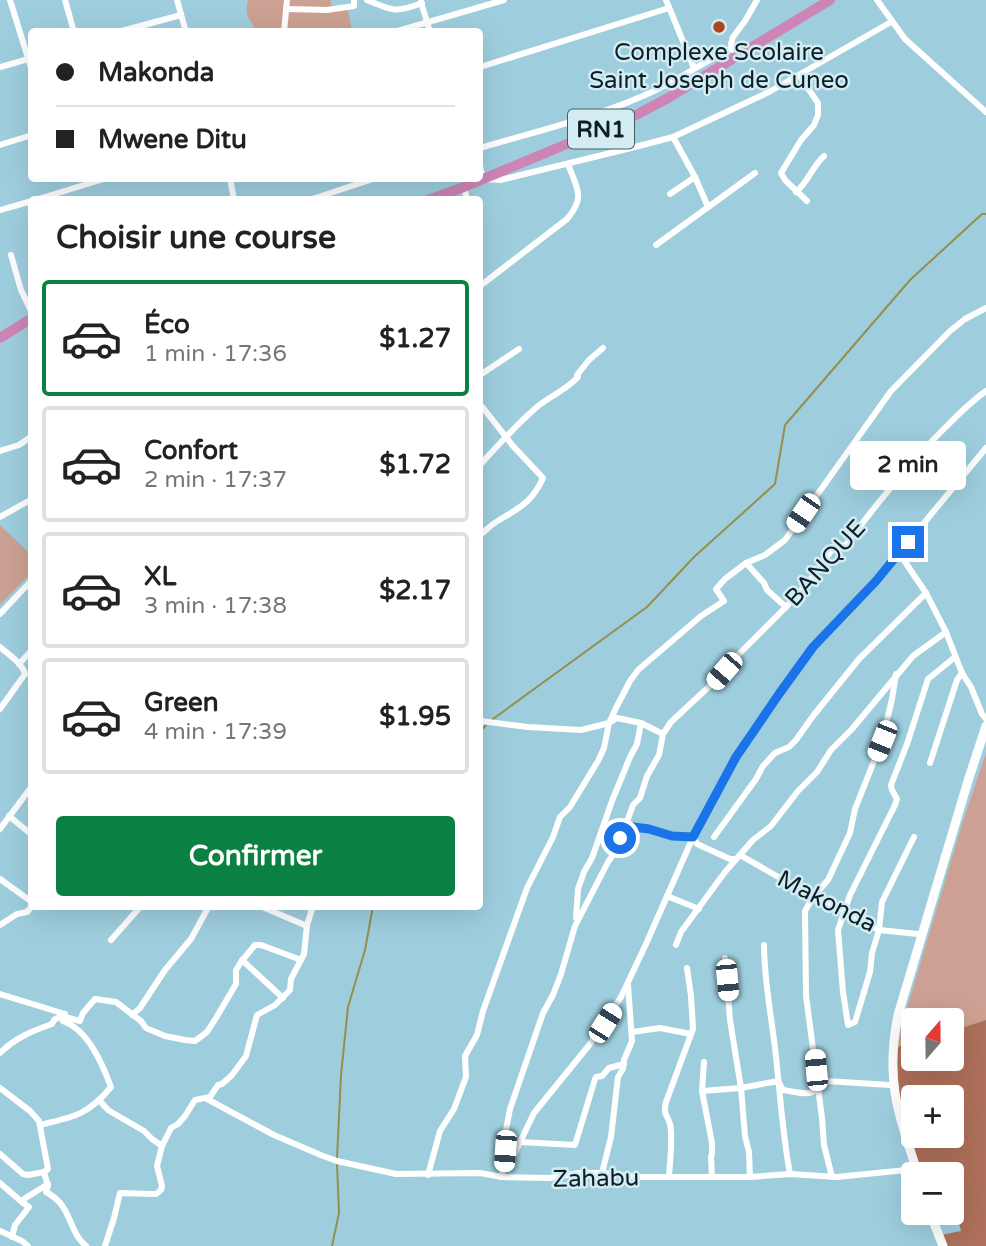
<!DOCTYPE html>
<html lang="fr">
<meta charset="utf-8">
<style>
body{margin:0;font-family:"Varela Round",sans-serif;background:#f6f6f6;color:#222;height:100vh;display:flex;flex-direction:column;font-size:26px;white-space:nowrap}
*{box-sizing:border-box;margin:0}
p{font-size:23px;color:#767676}
.icon{flex:none;width:38px;height:38px;fill:none;stroke:currentColor;stroke-width:2;stroke-linecap:round;stroke-linejoin:round}
.map{position:relative;flex:1;overflow:hidden}
.sheet{position:absolute;left:28px;top:196px;width:455px;height:714px;display:flex;flex-direction:column;background:#fff;border-radius:7px;box-shadow:0 7px 28px #0002}
.sheet>*{flex:none}
.hud{position:absolute;left:28px;top:28px;width:455px;height:154px;border-radius:7px;box-shadow:0 7px 28px #0002;display:grid;align-content:center;height:154px;padding:0 28px;background:#fff}
.needle{width:46px;rotate:20deg}
.buttons{position:absolute;left:901px;top:1008px;display:grid;gap:14px}
.buttons a{display:grid;place-items:center;width:63px;height:63px;border-radius:7px;background:#fff;box-shadow:0 7px 28px #0002;font-size:35px}
.end{position:absolute;width:32px;height:32px;margin:-16px;border:9px solid #1a73e8;background:#fff;box-shadow:0 0 0 4px #fff}
.from{border-radius:50%}
.bubble{position:absolute;height:49px;border-radius:7px;background:#fff;box-shadow:0 7px 28px #0002;font-size:23px;font-weight:800;line-height:49px;text-align:center}
.car{position:absolute;width:21px;height:42px;margin:-21px -10px;border-radius:9px;box-shadow:0 0 5px 2px #0007;background:linear-gradient(#fff 24%,#345 0 40%,#fff 0 76%,#345 0 86%,#fff 0)}
.hud b{display:flex;align-items:center;gap:24px;height:66px;font-size:26px}
.hud b+b{border-top:2px solid #e0e0e0}
.hud i{width:18px;height:18px;background:#222}
ul{padding:0;list-style:none}
li{display:flex;align-items:center;gap:21px;height:116px;margin:0 14px 10px;padding:0 14px;border:4px solid #e0e0e0;border-radius:7px}
li div{flex:1}
li b{display:block;font-size:26px}
li em{font-style:normal;font-weight:800}
li.selected{border-color:#0b8043}
li>.icon{width:63px;height:63px;stroke-width:1.5}
h2{padding:0 28px;font-size:32px;line-height:84px}
.action{display:flex;gap:14px;margin-top:auto;padding:14px 28px}
.action a{flex:1;height:80px;border-radius:7px;background:#0b8043;color:#fff;font-size:28px;font-weight:800;line-height:80px;text-align:center}
.map>svg:first-child{display:block}
.green{fill:#cca193}
.forest{fill:#ae705a;fill-rule:evenodd}
.lines{fill:none;stroke-linecap:round;stroke-linejoin:round}
.stream{stroke:#988d4c;stroke-width:2}
.street{stroke:#fff;stroke-width:6}
.secondary{stroke:#fff;stroke-width:9}
.highway{stroke:#ce85b6;stroke-width:10}
.route{stroke:#1a73e8;stroke-width:9}
.poi-dot{fill:#ac461e;stroke:#d3ebf3;stroke-width:2.5}
.labels{text-anchor:middle;stroke-width:5;stroke-linejoin:round;paint-order:stroke}
.shield{fill:#d3ebf3;stroke:#485c63;stroke-width:2}
.shield-label{font-size:23px;font-weight:bold;fill:#0c1f25}
.poi-label{font-size:24px;fill:#0c1f25;stroke:#d3ebf3}
.street-label{font-size:24px;fill:#0c1f25;stroke:#d3ebf3}
</style>
<div class="map">
<svg width="986" height="1246" viewBox="0 0 986 1246">
<rect width="100%" height="100%" fill="#9ecede"/>
<g class="green">
<path d="M248 0H331V5L348 10 352 31H257C249 20 244 14 248 0Z"/>
<polygon points="0,525 32,556 31,573 0,605"/>
<polygon points="986,753 986,1020 952,1031 952,1020 914,1020 913,1042 895,1048 963,821"/>
</g>
<path class="forest" d="M986 1020V1246H943L941 1235 961 1231 957 1216 935 1218 933 1213H952V1174H921L906 1130 899 1095 895 1048 913 1042 914 1059H952V1031ZM914 1097H952V1136H914Z"/>
<g class="lines">
<g class="stream">
<polyline points="493,719 647,607 694,557 775,484 785,425 910,280 982,214 986,214"/>
<polyline points="480,732 486,725"/>
<polyline points="337,1158 341,1075 348,1007 365,950 373,906"/>
<polyline points="332,1246 339,1213 337,1164"/>
</g>
<g class="street">
<polyline points="10,0 32,71"/>
<polyline points="65,0 74,32"/>
<polyline points="177,0 186,32"/>
<path d="M367 0C392 11 396 13 422 3"/>
<polyline points="666,0 694,68"/>
<polyline points="877,0 905,39 986,112"/>
<polyline points="421,2 430,32"/>
<polyline points="286,9 327,10 354,6 354,0"/>
<polyline points="118,32 181,15"/>
<polyline points="284,32 287,0"/>
<polyline points="394,32 504,0"/>
<polyline points="733,50 731,44 733,37 745,21 757,0"/>
<polyline points="0,67 32,58"/>
<polyline points="480,67 669,8"/>
<polyline points="799,75 818,103 818,115 814,125 801,140 781,173 785,180 807,201"/>
<polyline points="673,137 695,177 708,207"/>
<polyline points="0,145 32,135"/>
<path d="M480 148C537 131 602 116 656 90 682 77 706 61 732 48"/>
<polyline points="480,166 483,179 500,180 635,147 673,137 769,92 891,22"/>
<polyline points="230,178 234,200"/>
<polyline points="464,187 467,200"/>
<path d="M796 192C808 182 812 167 824 156"/>
<polyline points="670,194 695,177"/>
<polyline points="35,200 107,178"/>
<polyline points="309,200 376,178"/>
<polyline points="0,210 32,201"/>
<polyline points="656,245 755,173"/>
<polyline points="11,255 21,290 32,313"/>
<path d="M480 286 567 219C586 197 577 189 568 164"/>
<polyline points="480,375 519,349"/>
<path d="M480 404 513 446 543 478C531 505 516 509 493 524 488 528 484 532 480 535"/>
<polyline points="0,451 19,445 32,436"/>
<path d="M480 465C498 445 517 424 538 406 552 395 566 390 578 377L577 375 589 360 603 348"/>
<polyline points="0,517 32,499"/>
<polyline points="899,553 926,593 946,632 962,673 971,687 982,714 986,719"/>
<polyline points="746,563 764,583 767,590 786,607"/>
<polyline points="0,614 32,580"/>
<path d="M0 647C9 655 22 663 25 674L0 709"/>
<polyline points="19,664 32,650"/>
<polyline points="480,721 528,727 581,730 609,723 617,718 641,723 663,734"/>
<polyline points="930,763 957,680 962,673"/>
<polyline points="9,816 32,835"/>
<polyline points="626,826 649,829 672,836 693,837 697,844 730,859 736,859"/>
<polyline points="0,829 32,786"/>
<polyline points="714,837 756,779 763,766 775,753 789,747 796,740 813,716 859,659 926,593"/>
<polyline points="914,837 882,902 879,930 872,953 870,972 855,1022 848,1025 843,992 838,930 850,895 895,805 897,799 892,790 891,785 907,744 928,679 955,657"/>
<polyline points="740,855 813,897 826,901 845,911 852,918 879,930 918,934"/>
<polyline points="0,879 32,902"/>
<polyline points="667,896 699,909"/>
<polyline points="260,906 307,926"/>
<polyline points="576,918 578,889 584,872 592,858 612,801 630,757 637,744 641,723"/>
<polyline points="0,925 17,914 27,912 32,906"/>
<polyline points="111,940 141,906"/>
<polyline points="676,945 681,932 725,872 753,840 771,826 798,791 817,772 831,750 852,729 913,656 946,632"/>
<path d="M764 945C764 979 771 1014 775 1048 780 1090 782 1132 790 1174"/>
<polyline points="725,958 730,1020 741,1088 745,1136 749,1152 750,1177"/>
<polyline points="242,960 283,998"/>
<polyline points="0,994 65,1014"/>
<polyline points="132,1015 140,1008 165,970 191,939 209,906"/>
<polyline points="63,1021 65,1017 80,1021 83,1013 95,999 116,1002 141,1021 146,1028 165,1036 185,1040 195,1041 207,1032 216,1018 236,984 236,970 241,962 255,945 261,945 301,960"/>
<polyline points="632,1032 660,1028 691,1034"/>
<path d="M0 1053C15 1038 32 1031 52 1024L54 1020 65 1014"/>
<polyline points="704,1062 702,1091 712,1143 712,1153 711,1157 712,1177"/>
<path d="M0 1088 30 1111 39 1121 48 1169 44 1172 48 1186 46 1192C73 1206 67 1230 86 1246"/>
<path d="M702 1091 741 1088 778 1081 783 1090C804 1093 811 1099 826 1081L890 1085"/>
<polyline points="207,1099 274,1135 323,1156 337,1161 396,1174 480,1173 502,1177 549,1178 579,1173 602,1173 638,1177 750,1177 790,1174 837,1177 916,1169"/>
<polyline points="100,1101 108,1110 144,1131 152,1139 162,1146"/>
<path d="M40 1125C74 1117 88 1115 111 1087 102 1063 88 1030 63 1021"/>
<polyline points="520,1142 575,1145 595,1079 596,1077 602,1076 609,1068 624,1064"/>
<polyline points="0,1154 23,1174 28,1175 44,1172"/>
<path d="M503 1166 505 1135 510 1109 543 1013 553 995 561 974 575 926 608 862 617 849 633 805 640 798 647 776 659 755 663 734 671 722 714 682 733 660 786 607 807 584 834 547 846 545C873 508 902 473 934 439 951 422 966 405 986 391"/>
<polyline points="602,1173 611,1137 618,1077 623,1069 624,1060 632,1041 628,985"/>
<polyline points="428,1175 440,1131 454,1109 466,1077 465,1056 477,1035 483,1011 527,888 553,837 560,817 570,807 598,761 604,748 609,723 616,708 630,681 638,670 701,616 724,601 716,589 725,579 746,563 765,555 785,540 891,391 950,331 965,319 986,308"/>
<path d="M669 1176C670 1162 673 1137 670 1124 667 1113 663 1116 666 1102L693 1029 691 996 687 968"/>
<polyline points="502,1177 503,1166 512,1159 534,1113 590,1044 621,997 646,944 693,837 730,767 750,734 813,647 876,581 986,448"/>
<polyline points="832,1177 824,1145 822,1118 806,995 805,911 813,897 828,880 850,833 855,809 882,741 892,699 896,674"/>
<polyline points="0,1183 23,1203"/>
<polyline points="0,1231 22,1241 28,1246"/>
<polyline points="12,1237 15,1225 29,1207 23,1203 24,1199 48,1184"/>
<polyline points="105,1246 114,1218 120,1193 152,1194 156,1194 161,1190 162,1186 157,1166 162,1146 171,1128 178,1124 185,1116 195,1100 210,1097 218,1085 222,1084 232,1075 246,1056 257,1015 275,1005 290,990 291,979 304,954 307,925 313,906"/>
</g>
<g class="secondary">
<path d="M918 1174C898 1113 885 1080 898 1015L968 781 986 726"/>
<polyline points="930,1213 943,1246"/>
</g>
<g class="highway">
<polyline points="428,200 464,187 636,115 668,98 830,0"/>
<polyline points="0,338 32,318"/>
</g>
</g>
<g class="lines">
<polyline class="route" points="620,838 626,826 649,829 672,836 693,837 736,757 779,694 813,647 876,581 908,542"/>
</g>
<circle class="poi-dot" cx="719" cy="27" r="7"/>
<g class="labels">
<rect class="shield" x="568" y="109.5" width="66" height="39" rx="5"/>
<g class="shield-label">
<text x="601" y="137">RN1</text>
</g>
<g class="poi-label">
<text x="719" y="60">Complexe Scolaire<tspan x="719" dy="28">Saint Joseph de Cuneo</tspan></text>
</g>
<g class="street-label">
<text transform="translate(825 563) rotate(-48)" y="8">BANQUE</text>
<text transform="translate(827 901) rotate(27)" y="8">Makonda</text>
<text transform="translate(596 1178) rotate(-1)" y="8">Zahabu</text>
</g>
</g>
</svg>
<div class="buttons">
<a><svg class="needle" viewBox="-14 -14 28 28"><path d="M0-13l5 13h-10z" fill="#e53935"/><path d="M0 13l5-13h-10z" fill="#767676"/></svg></a>
<a>+</a>
<a>−</a>
</div>
<i class="end from" style="left:620px;top:838px"></i>
<i class="end" style="left:908px;top:542px"></i>
<div class="bubble" style="left:850px;top:441px;width:116px">2 min</div>
<i class="car" style="left:803px;top:513px;rotate:214deg"></i>
<i class="car" style="left:724px;top:671px;rotate:221deg"></i>
<i class="car" style="left:882px;top:741px;rotate:202deg"></i>
<i class="car" style="left:727px;top:980px;rotate:175deg"></i>
<i class="car" style="left:605px;top:1023px;rotate:32deg"></i>
<i class="car" style="left:816px;top:1070px;rotate:355deg"></i>
<i class="car" style="left:505px;top:1151px;rotate:184deg"></i>
<div class="hud">
<b><i class="from"></i>Makonda</b>
<b><i></i>Mwene Ditu</b>
</div>
<section class="sheet">
<h2>Choisir une course</h2>
<ul>
<li class="selected"><svg class="icon" aria-label="car" viewBox="0 0 24 24"><path d="M5 17H2v-5l4-1 3-4h7l3 4 3 1v5h-3M9 17h6M6 11h13"/><circle cx="7" cy="17" r="2"/><circle cx="17" cy="17" r="2"/></svg><div><b>Éco</b><p>1 min · 17:36</p></div><em>$1.27</em></li>
<li><svg class="icon" aria-label="car" viewBox="0 0 24 24"><path d="M5 17H2v-5l4-1 3-4h7l3 4 3 1v5h-3M9 17h6M6 11h13"/><circle cx="7" cy="17" r="2"/><circle cx="17" cy="17" r="2"/></svg><div><b>Confort</b><p>2 min · 17:37</p></div><em>$1.72</em></li>
<li><svg class="icon" aria-label="car" viewBox="0 0 24 24"><path d="M5 17H2v-5l4-1 3-4h7l3 4 3 1v5h-3M9 17h6M6 11h13"/><circle cx="7" cy="17" r="2"/><circle cx="17" cy="17" r="2"/></svg><div><b>XL</b><p>3 min · 17:38</p></div><em>$2.17</em></li>
<li><svg class="icon" aria-label="car" viewBox="0 0 24 24"><path d="M5 17H2v-5l4-1 3-4h7l3 4 3 1v5h-3M9 17h6M6 11h13"/><circle cx="7" cy="17" r="2"/><circle cx="17" cy="17" r="2"/></svg><div><b>Green</b><p>4 min · 17:39</p></div><em>$1.95</em></li>
</ul>
<div class="action"><a>Confirmer</a></div>
</section>
</div>
